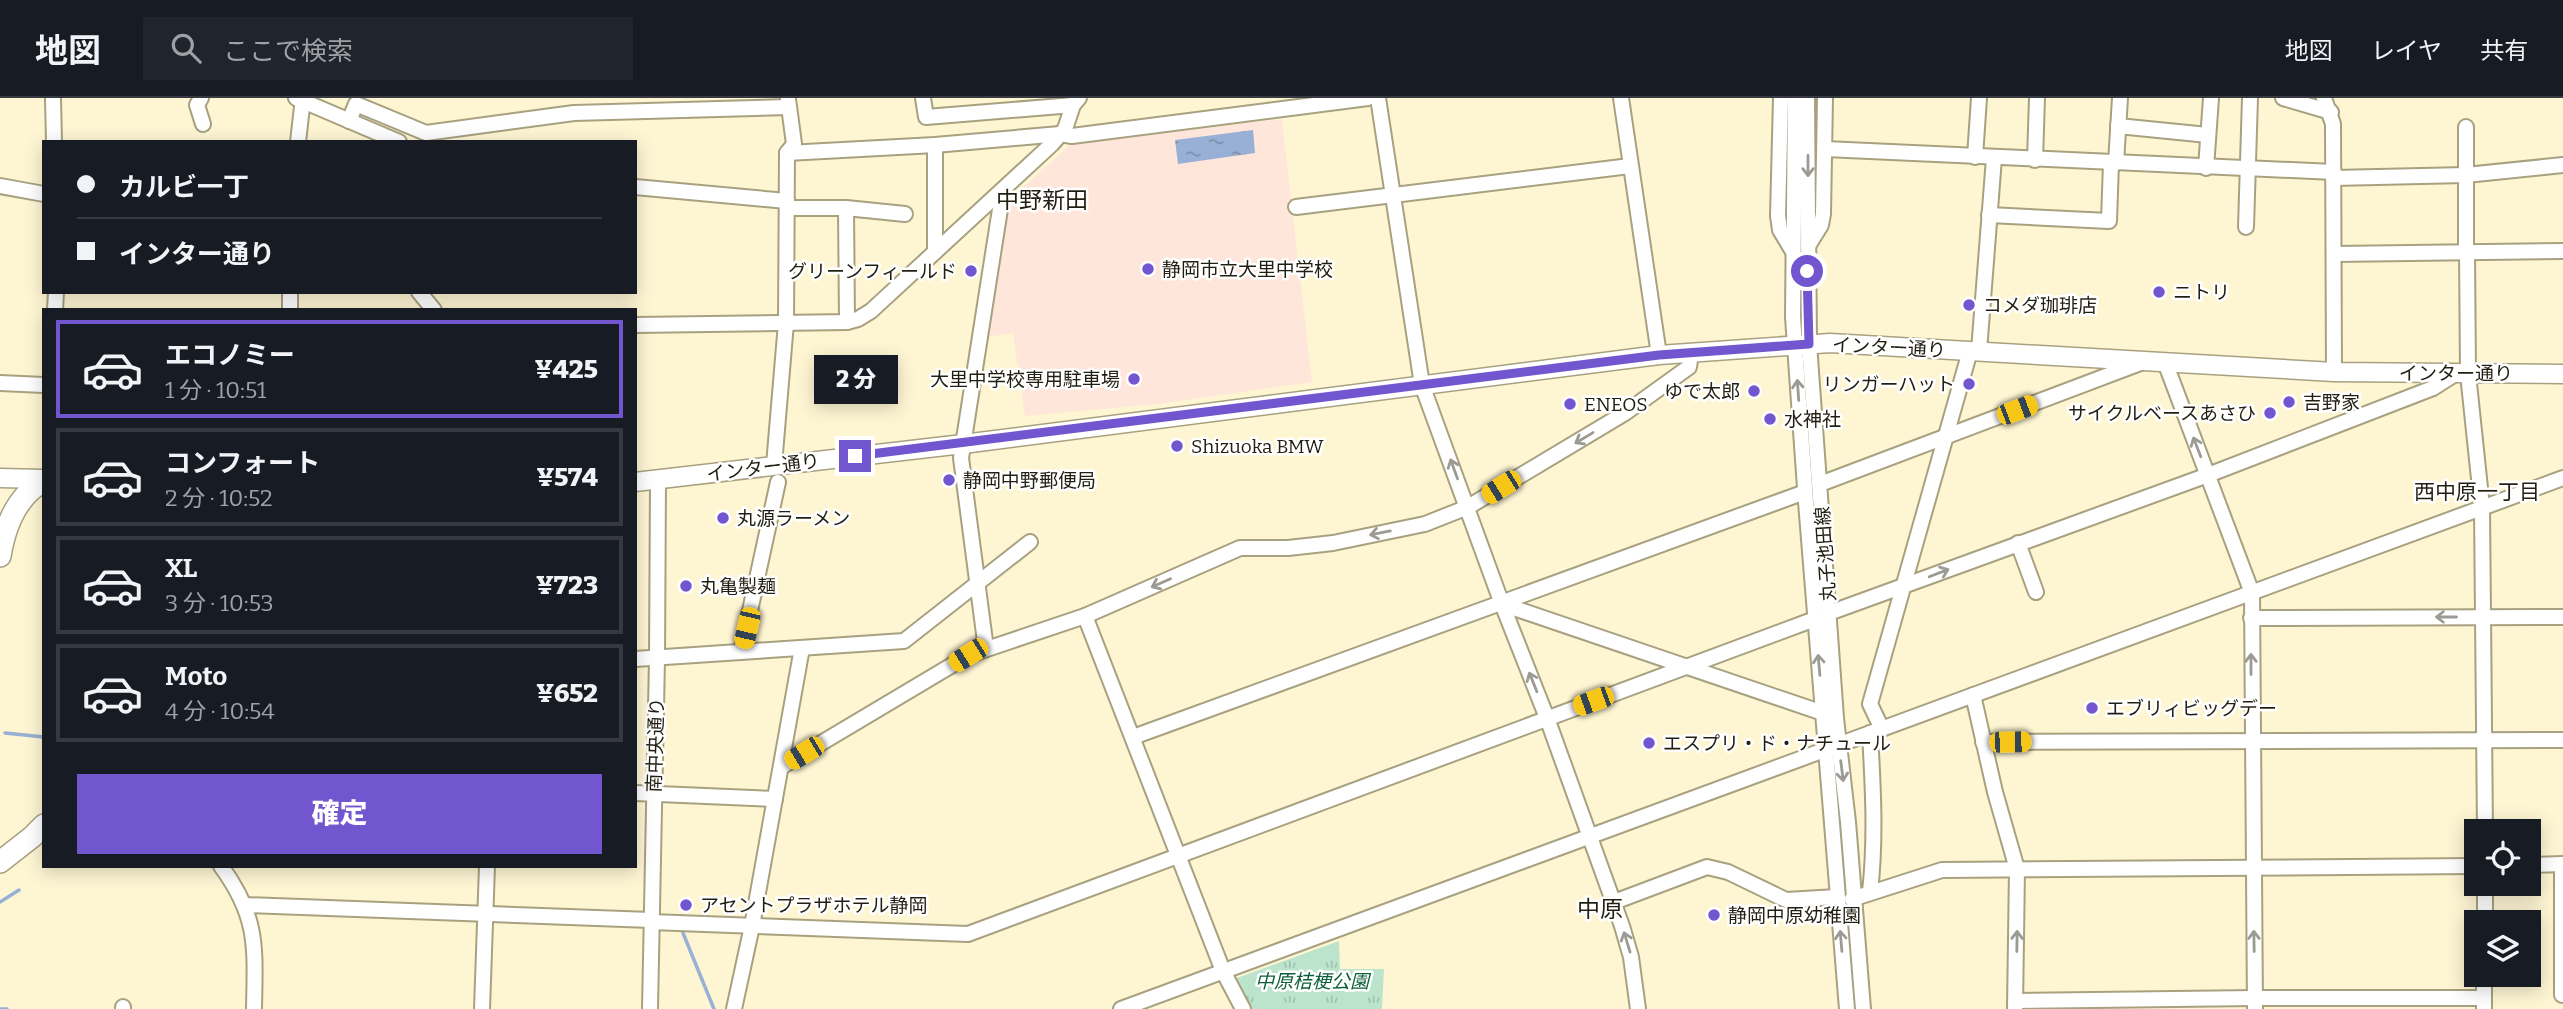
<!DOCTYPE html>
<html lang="ja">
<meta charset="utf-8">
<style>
body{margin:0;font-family:Bitter,"Noto Sans JP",serif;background:#20242c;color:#f1f3f6;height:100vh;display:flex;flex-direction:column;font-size:26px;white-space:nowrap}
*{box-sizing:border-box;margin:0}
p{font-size:23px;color:#9ea1a6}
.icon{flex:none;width:38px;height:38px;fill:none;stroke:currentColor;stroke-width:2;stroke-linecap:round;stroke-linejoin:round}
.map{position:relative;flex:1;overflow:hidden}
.panel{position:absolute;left:42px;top:210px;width:595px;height:560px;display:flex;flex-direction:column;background:#171b24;border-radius:0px;box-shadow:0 4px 18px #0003}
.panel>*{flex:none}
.banner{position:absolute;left:42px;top:42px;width:595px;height:154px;border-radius:0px;box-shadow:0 4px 18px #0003;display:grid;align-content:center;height:154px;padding:0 35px;background:#171b24}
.controls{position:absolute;left:2464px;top:721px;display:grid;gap:14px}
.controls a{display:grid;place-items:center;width:77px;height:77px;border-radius:0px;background:#171b24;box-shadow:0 4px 18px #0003;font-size:35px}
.end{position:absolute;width:32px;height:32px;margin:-16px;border:9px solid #7156d0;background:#fff;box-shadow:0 0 0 4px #fff}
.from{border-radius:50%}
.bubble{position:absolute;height:49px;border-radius:0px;background:#171b24;box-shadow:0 4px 18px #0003;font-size:23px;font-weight:800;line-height:49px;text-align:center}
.car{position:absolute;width:21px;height:42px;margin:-21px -10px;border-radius:9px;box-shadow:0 0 5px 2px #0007;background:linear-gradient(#f5c518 24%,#345 0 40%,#f5c518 0 76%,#345 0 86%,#f5c518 0)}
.banner b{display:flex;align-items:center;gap:24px;height:66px;font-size:26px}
.banner b+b{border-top:2px solid #363941}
.banner i{width:18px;height:18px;background:#f1f3f6}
ul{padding:12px 0 0;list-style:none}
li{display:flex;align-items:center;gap:21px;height:98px;margin:0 14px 10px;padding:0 21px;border:4px solid #363941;border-radius:0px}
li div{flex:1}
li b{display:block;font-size:26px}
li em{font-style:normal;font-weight:800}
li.active{border-color:#7156d0}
li>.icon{width:63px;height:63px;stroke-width:1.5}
.button{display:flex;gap:14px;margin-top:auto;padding:14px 35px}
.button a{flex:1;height:80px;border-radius:0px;background:#7156d0;color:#fff;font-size:28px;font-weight:800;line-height:80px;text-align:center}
header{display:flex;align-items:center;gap:42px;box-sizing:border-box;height:98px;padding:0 35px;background:#171b24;border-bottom:2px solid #363941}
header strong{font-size:33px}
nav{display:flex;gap:38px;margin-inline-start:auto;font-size:24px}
.search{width:490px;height:63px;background:#20242c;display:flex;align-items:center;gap:18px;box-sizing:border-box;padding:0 24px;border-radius:0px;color:#9ea1a6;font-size:26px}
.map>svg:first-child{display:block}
.education{fill:#fee6db}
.grass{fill:url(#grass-tufts)}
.water{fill:url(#water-ripples)}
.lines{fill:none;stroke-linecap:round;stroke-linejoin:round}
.stream{stroke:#98b0d6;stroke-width:3.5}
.minor-casing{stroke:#a8a180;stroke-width:18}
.major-casing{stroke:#a8a180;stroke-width:21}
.highway-casing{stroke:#a8a180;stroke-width:24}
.minor{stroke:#fff;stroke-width:14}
.major{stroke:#fff;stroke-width:18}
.highway{stroke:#fff;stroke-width:21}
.oneway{stroke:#9b9a94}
.route{stroke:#7156d0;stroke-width:9}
.poi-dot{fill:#7156d0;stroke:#fff;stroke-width:2.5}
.labels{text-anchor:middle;stroke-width:5;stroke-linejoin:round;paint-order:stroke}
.poi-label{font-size:19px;fill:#211e12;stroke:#fff;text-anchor:start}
.street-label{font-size:19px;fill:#211e12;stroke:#fff}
.park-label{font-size:19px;font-style:italic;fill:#0d5e3d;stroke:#fff}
.neighbourhood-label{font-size:21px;fill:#211e12;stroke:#fff}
.quarter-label{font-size:23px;fill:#211e12;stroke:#fff}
</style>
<header>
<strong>地図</strong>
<div class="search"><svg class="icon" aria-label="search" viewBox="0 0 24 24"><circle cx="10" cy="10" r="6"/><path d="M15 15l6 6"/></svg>ここで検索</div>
<nav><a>地図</a><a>レイヤ</a><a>共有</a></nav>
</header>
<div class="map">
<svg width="2563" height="911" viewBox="0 0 2563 911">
<defs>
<pattern id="grass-tufts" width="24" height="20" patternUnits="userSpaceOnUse" patternTransform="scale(1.75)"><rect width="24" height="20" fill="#bce4cd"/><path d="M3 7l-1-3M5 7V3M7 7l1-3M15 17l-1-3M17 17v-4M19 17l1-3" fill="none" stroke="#a1c3af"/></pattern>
<pattern id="water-ripples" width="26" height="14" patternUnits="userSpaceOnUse" patternTransform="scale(1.75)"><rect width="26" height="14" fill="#98b0d6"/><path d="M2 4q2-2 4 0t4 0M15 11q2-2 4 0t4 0" fill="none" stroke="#7c8fac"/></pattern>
</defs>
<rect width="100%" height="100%" fill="#fef6d3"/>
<polygon class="education" points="1282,21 1312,284 1158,306 1025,318 1013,235 987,239 1007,107 1018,94 1071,46"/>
<polygon class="grass" points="1339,843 1340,871 1384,871 1382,911 1250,911 1234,881"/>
<polygon class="water" points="1253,32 1255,55 1178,66 1175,42"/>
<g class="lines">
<g class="stream">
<polyline points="5,635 44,639"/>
<polyline points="0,804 19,792"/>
<polyline points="683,835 714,911"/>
<polyline points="0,911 7,911"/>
</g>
<defs>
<g id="minor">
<polyline points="53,0 54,44"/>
<polyline points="201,0 197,7 203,26"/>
<polyline points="296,0 399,44"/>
<polyline points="923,0 926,19 1073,7"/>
<polyline points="1378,0 1422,287 1502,506 1547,620 1622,828 1631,859 1638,911"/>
<polyline points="1621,0 1659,257"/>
<polyline points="1781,0 1778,118 1780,132 1792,152"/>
<polyline points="1795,0 1793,219 1806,404 1847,911"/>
<polyline points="1807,0 1809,246 1836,620 1848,724 1863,911"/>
<polyline points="2283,0 2331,14"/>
<polyline points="2324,0 2333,26 2334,274"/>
<polyline points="349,23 356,6 426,35 574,15 789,9"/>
<polyline points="2118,28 2208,37"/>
<polyline points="298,44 303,0"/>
<polyline points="935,47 935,154"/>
<polyline points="1825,51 2334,74"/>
<polyline points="787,55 935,47 1060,36 1072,38 1368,0"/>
<polyline points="1975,59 1979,0"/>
<polyline points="2035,62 2037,0"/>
<polyline points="2116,65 2120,0"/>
<polyline points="2206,70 2211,0"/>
<polyline points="2333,80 2466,77 2466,29"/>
<polyline points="0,88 44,96"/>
<polyline points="635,89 787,103"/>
<polyline points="1296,109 1630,68"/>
<polyline points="787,110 846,110 905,116"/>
<polyline points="846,110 847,224"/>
<polyline points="1989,117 2109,123 2111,65"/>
<polyline points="2246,129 2250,0"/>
<polyline points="1808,148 1821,127 1823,116 1825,0"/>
<polyline points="2466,154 2466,77 2563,67"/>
<polyline points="2467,154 2468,276 2482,409 2485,733"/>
<polyline points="2334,156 2563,153"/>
<polyline points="419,194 434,212"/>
<polyline points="55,212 56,194"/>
<polyline points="290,212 290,194"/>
<polyline points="635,227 847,224 858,221 871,213 1052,46 1065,31 1073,7 1079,0"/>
<polyline points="1979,253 1994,60"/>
<polyline points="2165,264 2252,495 2255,911"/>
<polyline points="0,285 44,287"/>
<polyline points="774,367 786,225 787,55 794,46 788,1"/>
<polyline points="1820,386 2143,264"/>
<polyline points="2018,445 2036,494"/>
<polyline points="1502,506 1823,615"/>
<polyline points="1829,515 2208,377 2433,290 2455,276"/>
<polyline points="1085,518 1223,873 1243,911"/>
<polyline points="2251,520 2563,519"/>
<polyline points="986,551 961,360 1003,92"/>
<polyline points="741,554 778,384"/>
<polyline points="635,561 904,543 1030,444"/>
<polyline points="1973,597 1995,694 2017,771 2015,910"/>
<polyline points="1882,631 1870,606 1970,253"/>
<polyline points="1133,639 1805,394"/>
<polyline points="1983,644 2563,642"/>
<polyline points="781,669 969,557 1085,518 1240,450 1288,450 1333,445 1425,426 1468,409 1625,315 1689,269 1691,255"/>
<polyline points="635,695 775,701"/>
<polyline points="2529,767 2563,766"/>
<path d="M221 768C259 820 255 850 254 911"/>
<path d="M1870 794C1876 740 1873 689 1870 635"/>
<polyline points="1852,801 1942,772 2476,768"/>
<polyline points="1614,804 1707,769 1728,774 1786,802 1837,799"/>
<polyline points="245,807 651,822"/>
<polyline points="651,824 968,836 1815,521"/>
<polyline points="2485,824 2485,786"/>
<polyline points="2562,897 2562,766"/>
<polyline points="2016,903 2255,900 2484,900"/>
<polyline points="123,911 123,909"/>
<polyline points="482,911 487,768"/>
<polyline points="650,911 657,560 658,382"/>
<polyline points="734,911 752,828 802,550"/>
<polyline points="1121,911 2563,380"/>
<polyline points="2484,911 2484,877"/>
</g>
<g id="major">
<polyline points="0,380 44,381"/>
<polyline points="635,384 963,346 1659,257 1830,245 2334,274 2563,276"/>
</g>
<g id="highway">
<path d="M0 458C5 428 16 398 44 383"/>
<polyline points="0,764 32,739 44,727"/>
</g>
</defs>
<use href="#minor" class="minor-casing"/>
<use href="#major" class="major-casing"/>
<use href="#highway" class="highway-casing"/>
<use href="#minor" class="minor"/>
<use href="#major" class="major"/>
<use href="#highway" class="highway"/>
</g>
<defs><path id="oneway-shaft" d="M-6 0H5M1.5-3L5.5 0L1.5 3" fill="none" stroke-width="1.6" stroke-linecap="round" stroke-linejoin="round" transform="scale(1.75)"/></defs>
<g class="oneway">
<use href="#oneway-shaft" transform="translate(1808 68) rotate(90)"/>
<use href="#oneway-shaft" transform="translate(1798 292) rotate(-94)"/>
<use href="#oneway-shaft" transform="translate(1584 340) rotate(149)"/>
<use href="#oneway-shaft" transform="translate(2197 349) rotate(-111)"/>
<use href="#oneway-shaft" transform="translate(1454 371) rotate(-110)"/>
<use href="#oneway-shaft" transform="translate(1380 435) rotate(169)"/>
<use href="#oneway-shaft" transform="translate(1939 475) rotate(-21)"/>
<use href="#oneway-shaft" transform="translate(1161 485) rotate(156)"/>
<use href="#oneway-shaft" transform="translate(2446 519) rotate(180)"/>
<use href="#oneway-shaft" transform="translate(2251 566) rotate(-90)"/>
<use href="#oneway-shaft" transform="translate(1819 567) rotate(-95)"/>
<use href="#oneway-shaft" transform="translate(1533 584) rotate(-112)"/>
<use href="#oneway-shaft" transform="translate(1842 673) rotate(83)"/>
<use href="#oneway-shaft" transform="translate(1841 843) rotate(-95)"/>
<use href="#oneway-shaft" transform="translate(2017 843) rotate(-89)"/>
<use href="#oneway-shaft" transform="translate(2254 843) rotate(-91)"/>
<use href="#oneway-shaft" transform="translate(1627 844) rotate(-107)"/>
</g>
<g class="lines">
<polyline class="route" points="855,358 1659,257 1809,246 1807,173"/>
</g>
<g class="poi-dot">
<circle cx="1148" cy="171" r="7"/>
<circle cx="971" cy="173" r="7"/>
<circle cx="2159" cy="194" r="7"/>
<circle cx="1969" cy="207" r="7"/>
<circle cx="1134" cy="281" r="7"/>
<circle cx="1969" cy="286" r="7"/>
<circle cx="1754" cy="293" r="7"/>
<circle cx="2289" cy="304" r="7"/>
<circle cx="1570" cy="306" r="7"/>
<circle cx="2270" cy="315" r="7"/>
<circle cx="1770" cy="321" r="7"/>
<circle cx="1177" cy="348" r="7"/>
<circle cx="949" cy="382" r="7"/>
<circle cx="723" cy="420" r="7"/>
<circle cx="686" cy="488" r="7"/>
<circle cx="2092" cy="610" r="7"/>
<circle cx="1649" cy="645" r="7"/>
<circle cx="686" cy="807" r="7"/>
<circle cx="1714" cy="817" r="7"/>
</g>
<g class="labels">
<g class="poi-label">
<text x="1162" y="178">静岡市立大里中学校</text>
<text x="957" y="180" text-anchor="end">グリーンフィールド</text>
<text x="2173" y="201">ニトリ</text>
<text x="1983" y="214">コメダ珈琲店</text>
<text x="1120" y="288" text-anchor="end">大里中学校専用駐車場</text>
<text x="1955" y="293" text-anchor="end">リンガーハット</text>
<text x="1740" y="300" text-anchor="end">ゆで太郎</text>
<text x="2303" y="311">吉野家</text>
<text x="1584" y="313">ENEOS</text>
<text x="2256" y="322" text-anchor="end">サイクルベースあさひ</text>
<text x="1784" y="328">水神社</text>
<text x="1191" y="355">Shizuoka BMW</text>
<text x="963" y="389">静岡中野郵便局</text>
<text x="737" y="427">丸源ラーメン</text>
<text x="700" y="495">丸亀製麺</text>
<text x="2106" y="617">エブリィビッグデー</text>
<text x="1663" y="652">エスプリ・ド・ナチュール</text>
<text x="700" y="814">アセントプラザホテル静岡</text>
<text x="1728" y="824">静岡中原幼稚園</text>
</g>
<g class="street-label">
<text transform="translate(1889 249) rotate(3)" y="7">インター通り</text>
<text x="2456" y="282">インター通り</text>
<text transform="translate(763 369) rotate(-7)" y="7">インター通り</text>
<text transform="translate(1825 456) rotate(-94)" y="7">丸子池田線</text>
<text transform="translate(655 647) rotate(-88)" y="7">南中央通り</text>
</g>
<g class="park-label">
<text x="1312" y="890">中原桔梗公園</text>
</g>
<g class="neighbourhood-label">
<text x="2477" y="401">西中原一丁目</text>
</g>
<g class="quarter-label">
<text x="1042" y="110">中野新田</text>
<text x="1600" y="819">中原</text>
</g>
</g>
</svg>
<div class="controls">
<a><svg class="icon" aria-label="locate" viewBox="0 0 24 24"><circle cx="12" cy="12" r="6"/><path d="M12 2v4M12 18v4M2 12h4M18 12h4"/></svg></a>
<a><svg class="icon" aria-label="layers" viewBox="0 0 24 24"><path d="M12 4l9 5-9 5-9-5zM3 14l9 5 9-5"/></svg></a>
</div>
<i class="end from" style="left:1807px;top:173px"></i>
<i class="end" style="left:855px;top:358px"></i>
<div class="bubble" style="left:814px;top:257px;width:84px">2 分</div>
<i class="car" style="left:2017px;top:312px;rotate:69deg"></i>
<i class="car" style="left:1501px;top:389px;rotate:238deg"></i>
<i class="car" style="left:747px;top:530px;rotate:193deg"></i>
<i class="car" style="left:968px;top:557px;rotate:238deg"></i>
<i class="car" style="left:1593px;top:603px;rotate:250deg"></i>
<i class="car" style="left:2010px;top:644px;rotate:89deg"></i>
<i class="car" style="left:804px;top:655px;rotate:239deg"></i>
<div class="banner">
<b><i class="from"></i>カルビ一丁</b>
<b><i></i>インター通り</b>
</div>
<section class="panel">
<ul>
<li class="active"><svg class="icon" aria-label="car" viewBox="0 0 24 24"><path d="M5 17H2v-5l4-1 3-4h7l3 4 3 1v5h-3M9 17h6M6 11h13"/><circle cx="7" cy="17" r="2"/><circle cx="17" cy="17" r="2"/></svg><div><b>エコノミー</b><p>1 分 · 10:51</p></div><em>¥425</em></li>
<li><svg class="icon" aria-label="car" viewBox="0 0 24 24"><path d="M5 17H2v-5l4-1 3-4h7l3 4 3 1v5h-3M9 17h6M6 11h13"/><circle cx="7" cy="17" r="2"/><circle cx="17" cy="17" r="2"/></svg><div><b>コンフォート</b><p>2 分 · 10:52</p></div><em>¥574</em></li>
<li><svg class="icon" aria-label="car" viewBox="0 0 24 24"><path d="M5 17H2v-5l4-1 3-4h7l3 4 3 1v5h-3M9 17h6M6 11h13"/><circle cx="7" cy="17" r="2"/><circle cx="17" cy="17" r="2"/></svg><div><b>XL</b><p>3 分 · 10:53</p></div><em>¥723</em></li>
<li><svg class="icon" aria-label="car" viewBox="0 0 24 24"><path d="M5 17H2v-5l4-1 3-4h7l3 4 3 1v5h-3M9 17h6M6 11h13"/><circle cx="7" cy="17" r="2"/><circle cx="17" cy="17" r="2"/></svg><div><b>Moto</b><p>4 分 · 10:54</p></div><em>¥652</em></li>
</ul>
<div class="button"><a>確定</a></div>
</section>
</div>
